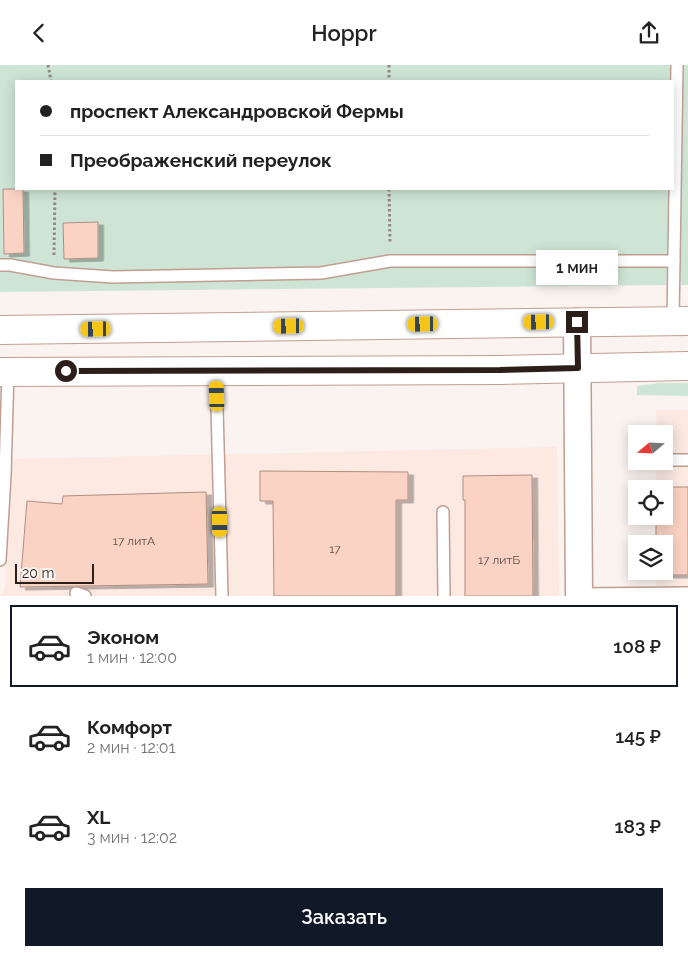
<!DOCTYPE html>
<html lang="ru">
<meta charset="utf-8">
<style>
body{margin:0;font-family:Raleway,sans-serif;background:#f2f2f2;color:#222;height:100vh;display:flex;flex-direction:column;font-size:19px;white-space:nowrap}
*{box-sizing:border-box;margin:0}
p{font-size:16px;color:#767676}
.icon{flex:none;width:28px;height:28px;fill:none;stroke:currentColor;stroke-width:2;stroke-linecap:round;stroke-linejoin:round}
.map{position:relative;height:531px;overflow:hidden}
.side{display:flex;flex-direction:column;background:#fff;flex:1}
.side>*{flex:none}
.top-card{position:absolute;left:15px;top:15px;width:659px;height:110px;border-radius:0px;box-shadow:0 2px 12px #0003;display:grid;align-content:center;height:110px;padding:0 25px;background:#fff}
.needle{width:32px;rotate:251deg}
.controls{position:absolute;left:628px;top:360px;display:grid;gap:10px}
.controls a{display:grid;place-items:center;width:45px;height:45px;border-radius:0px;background:#fff;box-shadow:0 2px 12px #0003;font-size:25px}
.scale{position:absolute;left:15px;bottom:12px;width:79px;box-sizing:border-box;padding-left:5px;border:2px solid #2c1f1a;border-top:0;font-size:14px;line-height:18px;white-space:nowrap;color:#2c1f1a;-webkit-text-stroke:4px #faf3f0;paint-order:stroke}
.end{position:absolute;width:22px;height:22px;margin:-11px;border:6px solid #2c1f1a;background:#fff;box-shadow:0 0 0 2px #fff}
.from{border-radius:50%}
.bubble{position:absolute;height:35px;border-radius:0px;background:#fff;box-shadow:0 2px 12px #0003;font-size:16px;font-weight:600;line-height:35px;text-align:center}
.car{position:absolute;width:15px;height:30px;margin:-15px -8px;border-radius:6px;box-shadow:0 0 4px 1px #0007;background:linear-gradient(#f5c518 24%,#345 0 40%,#f5c518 0 76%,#345 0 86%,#f5c518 0)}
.top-card b{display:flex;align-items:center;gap:18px;height:48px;font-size:19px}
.top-card b+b{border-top:1px solid #e0e0e0}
.top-card i{width:12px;height:12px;background:#222}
ul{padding:9px 0 0;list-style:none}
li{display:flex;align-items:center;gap:15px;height:82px;margin:0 10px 8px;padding:0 15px;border:2px solid transparent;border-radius:0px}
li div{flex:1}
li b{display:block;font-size:19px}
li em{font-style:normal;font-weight:600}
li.selected{border-color:#111827}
li>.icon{width:45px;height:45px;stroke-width:1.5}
.cta{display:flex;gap:10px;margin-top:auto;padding:10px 25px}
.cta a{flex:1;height:58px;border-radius:0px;background:#111827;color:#fff;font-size:20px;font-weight:600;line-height:58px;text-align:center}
header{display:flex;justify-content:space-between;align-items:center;height:65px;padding:0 25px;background:#fff;font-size:22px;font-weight:600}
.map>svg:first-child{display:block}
.built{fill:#fbe9e2}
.green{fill:#cee5d5;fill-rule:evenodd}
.building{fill:#fbd3c4;stroke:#af8e82;filter:url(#shadow)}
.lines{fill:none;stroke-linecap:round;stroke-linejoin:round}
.service-casing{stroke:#c09e92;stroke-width:14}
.tertiary-casing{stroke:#c09e92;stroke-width:29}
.secondary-casing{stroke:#c09e92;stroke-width:30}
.path{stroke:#928884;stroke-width:3;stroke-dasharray:2.5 2.5;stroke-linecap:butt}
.service{stroke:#fff;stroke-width:11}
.tertiary{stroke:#fff;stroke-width:26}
.secondary{stroke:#fff;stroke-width:28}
.route{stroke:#2c1f1a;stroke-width:6}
.labels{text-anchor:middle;stroke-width:5;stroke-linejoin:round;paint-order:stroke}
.number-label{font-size:12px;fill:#604c44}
</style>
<header><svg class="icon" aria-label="back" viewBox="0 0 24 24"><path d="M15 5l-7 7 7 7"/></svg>Hoppr<svg class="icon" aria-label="share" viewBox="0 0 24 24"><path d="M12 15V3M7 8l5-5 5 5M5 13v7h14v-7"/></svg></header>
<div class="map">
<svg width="688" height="531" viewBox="0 0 688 531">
<defs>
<filter id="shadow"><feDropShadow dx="5.5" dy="3" stdDeviation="0" flood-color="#0004"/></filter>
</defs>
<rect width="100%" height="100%" fill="#faf3f0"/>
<g class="built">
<polygon points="656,345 688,345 688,531 656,531 656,506 664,506 664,424 656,424 656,396 664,396 664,369 657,369"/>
<polygon points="557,382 559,531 0,531 5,524 11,394"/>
</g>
<g class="green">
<path d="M0 0H688V220H681V216H667L666 220 0 227ZM16 16H672V124H16Z"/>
<polygon points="659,318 688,318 688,331 637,330 637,321"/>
</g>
<g class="building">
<polygon points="3,124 23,124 24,188 4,189"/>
<polygon points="98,157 98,193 64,194 63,158"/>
<polygon points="260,406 408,407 408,435 396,435 396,531 274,531 273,436 260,436"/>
<polygon points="532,410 533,531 465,531 465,435 463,435 463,411"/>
<polygon points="656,422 688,422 688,510 656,510 656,506 664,506 664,479 656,479 656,451 664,451 664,424 656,424"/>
<polygon points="206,427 208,519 20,522 27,436 62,439 63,431"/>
</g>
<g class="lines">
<defs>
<g id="service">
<polyline points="0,200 10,200 54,208 113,212 321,208 390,196 674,196"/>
<polyline points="673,256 677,0"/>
<polyline points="216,305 222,531"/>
<polyline points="664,395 688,395"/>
<polyline points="443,447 444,531"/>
<polyline points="0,495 5,410 8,306"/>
<polyline points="76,528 85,531"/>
<polyline points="579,529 688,528"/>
</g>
<polyline id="tertiary" points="577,257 579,531"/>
<g id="secondary">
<polyline points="0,265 688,256"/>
<polyline points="0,307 500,305 688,301"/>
</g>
</defs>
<use href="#service" class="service-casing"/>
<use href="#tertiary" class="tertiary-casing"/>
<use href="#secondary" class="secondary-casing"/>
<g class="path">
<polyline points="48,0 51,16"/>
<polyline points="389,0 389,16"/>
<polyline points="389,124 390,178"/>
<polyline points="54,190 55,124"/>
</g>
<use href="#service" class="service"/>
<use href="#tertiary" class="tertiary"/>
<use href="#secondary" class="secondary"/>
</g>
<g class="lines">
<polyline class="route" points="66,306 500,305 578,303 577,257"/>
</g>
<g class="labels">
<g class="number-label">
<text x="134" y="480">17 литА</text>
<text x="335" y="488">17</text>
<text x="499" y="499">17 литБ</text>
</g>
</g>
</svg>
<div class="controls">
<a><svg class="needle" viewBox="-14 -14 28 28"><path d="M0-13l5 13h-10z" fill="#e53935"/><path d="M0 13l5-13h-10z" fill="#767676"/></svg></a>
<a><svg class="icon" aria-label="locate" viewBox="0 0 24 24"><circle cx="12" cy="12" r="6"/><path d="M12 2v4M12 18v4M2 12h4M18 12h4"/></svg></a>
<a><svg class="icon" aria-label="layers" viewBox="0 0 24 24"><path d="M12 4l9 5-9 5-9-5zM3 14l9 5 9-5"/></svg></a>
</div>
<div class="scale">20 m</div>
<i class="end from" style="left:66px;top:306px"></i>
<i class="end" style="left:577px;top:257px"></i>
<div class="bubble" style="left:536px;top:185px;width:82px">1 мин</div>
<i class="car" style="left:539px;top:257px;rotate:269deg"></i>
<i class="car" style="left:423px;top:259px;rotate:269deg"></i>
<i class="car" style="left:289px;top:261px;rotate:269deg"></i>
<i class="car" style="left:96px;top:264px;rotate:269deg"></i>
<i class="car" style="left:217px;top:331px;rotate:358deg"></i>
<i class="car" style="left:220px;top:457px;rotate:179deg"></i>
<div class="top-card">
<b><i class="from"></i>проспект Александровской Фермы</b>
<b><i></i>Преображенский переулок</b>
</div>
</div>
<section class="side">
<ul>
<li class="selected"><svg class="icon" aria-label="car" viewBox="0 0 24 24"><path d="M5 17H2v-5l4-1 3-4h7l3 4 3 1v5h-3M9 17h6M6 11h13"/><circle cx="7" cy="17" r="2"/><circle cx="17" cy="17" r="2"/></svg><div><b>Эконом</b><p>1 мин · 12:00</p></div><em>108 ₽</em></li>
<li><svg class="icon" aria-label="car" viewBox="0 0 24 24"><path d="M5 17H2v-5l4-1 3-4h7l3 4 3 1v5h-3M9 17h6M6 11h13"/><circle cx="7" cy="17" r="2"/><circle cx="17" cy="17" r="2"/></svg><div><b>Комфорт</b><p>2 мин · 12:01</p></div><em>145 ₽</em></li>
<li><svg class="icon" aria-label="car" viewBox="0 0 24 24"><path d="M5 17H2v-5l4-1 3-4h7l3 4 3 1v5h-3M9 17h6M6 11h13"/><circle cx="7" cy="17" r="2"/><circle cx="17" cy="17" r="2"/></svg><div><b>XL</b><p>3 мин · 12:02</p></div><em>183 ₽</em></li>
</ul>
<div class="cta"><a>Заказать</a></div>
</section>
